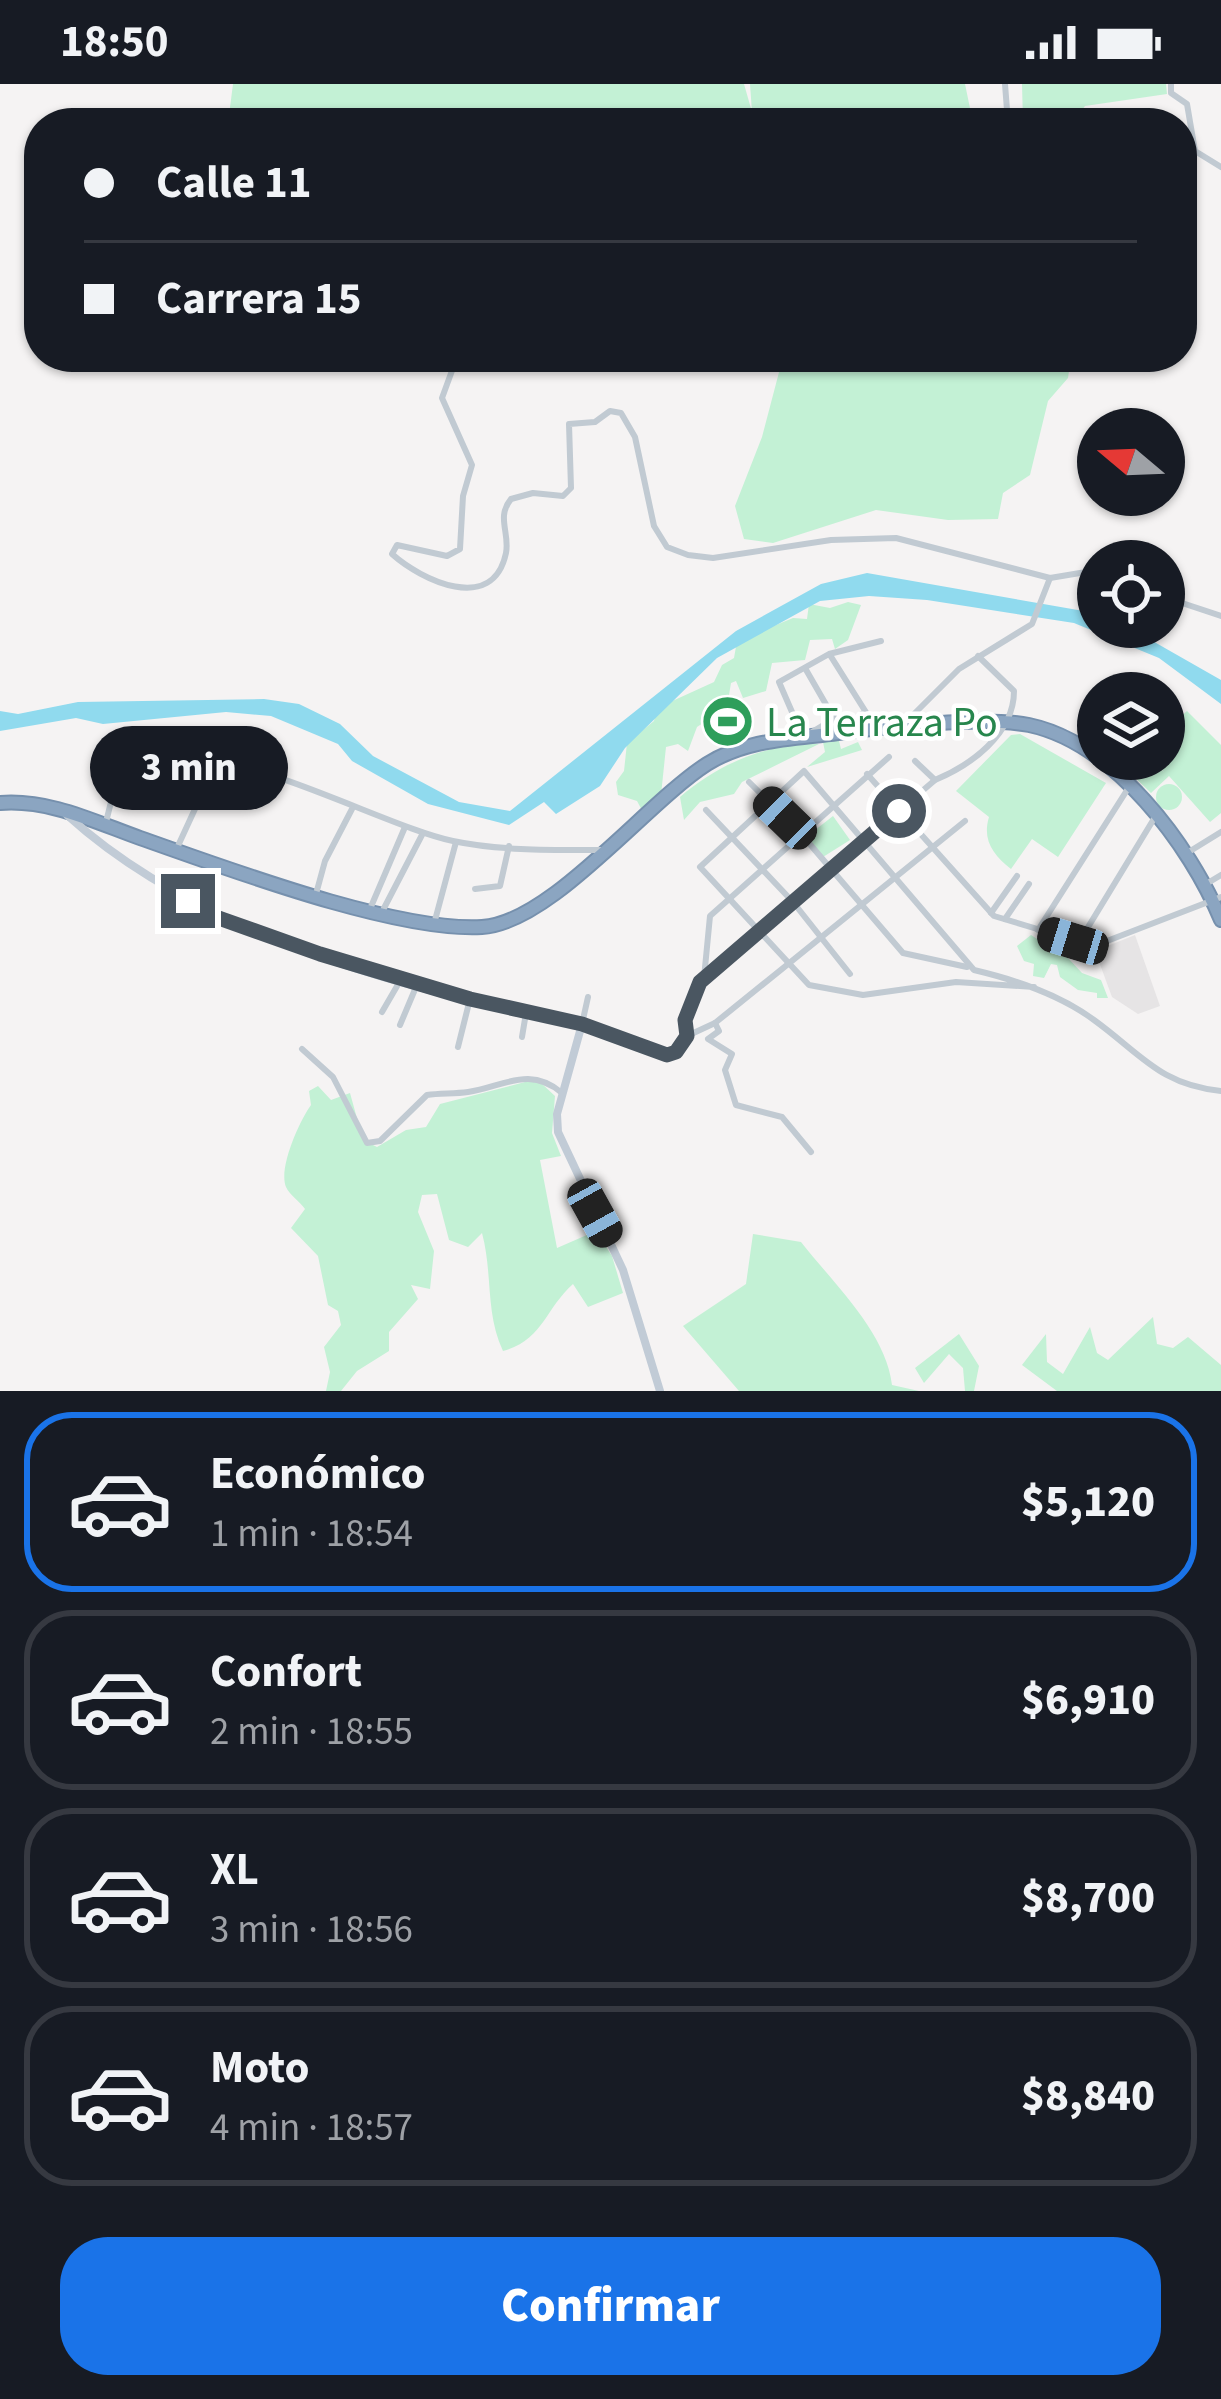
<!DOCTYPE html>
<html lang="es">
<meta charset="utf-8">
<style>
body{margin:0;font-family:"Source Sans 3",sans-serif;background:#20242c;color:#f1f3f6;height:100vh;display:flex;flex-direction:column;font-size:45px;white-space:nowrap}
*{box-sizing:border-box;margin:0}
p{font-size:39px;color:#9ea1a6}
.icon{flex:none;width:66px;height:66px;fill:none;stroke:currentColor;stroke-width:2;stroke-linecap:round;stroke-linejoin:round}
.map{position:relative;height:1307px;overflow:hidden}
.drawer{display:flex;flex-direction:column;background:#171b24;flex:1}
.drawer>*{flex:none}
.guide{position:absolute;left:24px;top:24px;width:1173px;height:264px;border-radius:48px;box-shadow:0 3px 9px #0004;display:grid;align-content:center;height:264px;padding:0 60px;background:#171b24}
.needle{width:78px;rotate:289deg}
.controls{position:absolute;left:1077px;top:324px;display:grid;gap:24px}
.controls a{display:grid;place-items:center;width:108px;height:108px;border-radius:50%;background:#171b24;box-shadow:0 3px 9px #0004;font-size:60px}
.end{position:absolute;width:54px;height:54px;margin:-27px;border:15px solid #4a5661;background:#fff;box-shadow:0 0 0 6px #fff}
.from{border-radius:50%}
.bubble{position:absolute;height:84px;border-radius:42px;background:#171b24;box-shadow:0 3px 9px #0004;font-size:39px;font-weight:800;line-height:84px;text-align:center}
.car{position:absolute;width:36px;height:72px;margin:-36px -18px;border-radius:15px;box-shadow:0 0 9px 3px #0007;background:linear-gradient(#222 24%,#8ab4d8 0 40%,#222 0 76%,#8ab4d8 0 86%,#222 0)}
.guide b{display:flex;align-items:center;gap:42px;height:114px;font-size:45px}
.guide b+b{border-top:3px solid #363941}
.guide i{width:30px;height:30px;background:#f1f3f6}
ul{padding:21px 0 0;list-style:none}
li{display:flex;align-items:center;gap:36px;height:180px;margin:0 24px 18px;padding:0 36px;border:6px solid #363941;border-radius:48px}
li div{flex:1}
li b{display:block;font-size:45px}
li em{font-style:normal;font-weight:800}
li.active{border-color:#1a73e8}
li>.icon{width:108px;height:108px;stroke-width:1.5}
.cta{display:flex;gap:24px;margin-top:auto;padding:24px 60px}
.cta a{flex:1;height:138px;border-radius:48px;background:#1a73e8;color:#fff;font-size:48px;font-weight:800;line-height:138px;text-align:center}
.status{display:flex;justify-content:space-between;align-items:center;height:84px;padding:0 60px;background:#171b24;direction:ltr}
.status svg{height:33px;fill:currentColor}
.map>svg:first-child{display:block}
.education{fill:#e6e4e5}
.green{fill:#c3f1d5}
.water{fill:#90daee}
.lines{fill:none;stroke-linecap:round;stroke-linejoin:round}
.highway-casing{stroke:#7690ad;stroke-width:16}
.street{stroke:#c1cad2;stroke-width:6}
.secondary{stroke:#c1cbd6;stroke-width:8}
.highway{stroke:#8ba5c1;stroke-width:12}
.route{stroke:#4a5661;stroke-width:15}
.labels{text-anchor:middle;stroke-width:9;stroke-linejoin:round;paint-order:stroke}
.leisure-label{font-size:42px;fill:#27864d;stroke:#fff;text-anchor:start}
</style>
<div class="status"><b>18:50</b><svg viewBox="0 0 49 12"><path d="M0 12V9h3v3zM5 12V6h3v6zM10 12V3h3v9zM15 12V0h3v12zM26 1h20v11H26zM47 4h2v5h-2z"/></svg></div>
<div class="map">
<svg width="1221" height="1307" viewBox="0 0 1221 1307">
<rect width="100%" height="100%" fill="#f5f3f3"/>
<polygon class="education" points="1135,851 1160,922 1138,930 1112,913 1098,875 1100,865"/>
<g class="green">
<polygon points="233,0 744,0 752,28 750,0 965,0 971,29 967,39 376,39 359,25 328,29 316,39 228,39"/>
<polygon points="1022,0 1166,0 1167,10 1085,22 1082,26 1092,39 1023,39"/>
<polygon points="783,273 1071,273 1068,294 1048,317 1030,391 1003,409 998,435 948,436 876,426 773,459 744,455 735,422 762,353"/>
<polygon points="848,518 861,521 848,556 835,565 832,555 810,556 805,576 772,579 766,607 743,614 736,597 731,599 727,623 697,643 688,667 678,660 666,663 661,711 644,730 637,717 618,711 616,698 624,687 627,659 654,637 657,624 714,598 722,581 734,574 737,557 793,534 807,535 809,520 830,524"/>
<polygon points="1187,627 1221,661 1221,729 1210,738 1169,692 1151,709 1126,685 1136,675 1149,675 1164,688 1153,675 1164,675 1164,648"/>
<path d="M1020 650 1106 699 1058 773 1032 755 1011 785C993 771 982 756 989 733L956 707 1011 651Z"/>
<polygon points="829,653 839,657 841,665 858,658 862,666 807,683 825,668 823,658"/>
<path d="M802 659 819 660 742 698 734 710 700 718 684 736 680 713C716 682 754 666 802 659Z"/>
<circle cx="1169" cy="713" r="13"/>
<polygon points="833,732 850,756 823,773 805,754"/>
<polygon points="1031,851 1051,864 1055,860 1082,889 1101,896 1108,914 1097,914 1097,909 1078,906 1060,893 1057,881 1051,880 1044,894 1033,892 1034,880 1024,877 1017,862"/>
<path d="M525 998H540L555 1012 552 1049 561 1072 540 1076 557 1164 596 1147 612 1172 623 1209 588 1223 573 1200C545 1225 543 1256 503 1267 485 1229 493 1190 482 1149L468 1163 449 1156 437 1110 422 1111 418 1128 434 1167 430 1205 411 1201 418 1215 389 1248V1267L357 1287 341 1307H326L330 1288 324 1263 341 1241 338 1227 328 1221 318 1172 291 1144 305 1125C300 1118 289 1110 286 1103 278 1084 300 1036 311 1021L309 1007 318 1002 331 1016 350 1009 363 1056 377 1063 406 1046 426 1043 440 1020Z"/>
<path d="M753 1150 801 1158C833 1199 886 1248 892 1301L919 1307H739L683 1242 746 1200Z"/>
<polygon points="1153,1233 1157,1260 1173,1264 1188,1253 1221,1281 1221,1307 1057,1307 1022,1281 1046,1250 1047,1278 1063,1290 1090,1243 1097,1269 1108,1276"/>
<polygon points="959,1250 979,1282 974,1307 965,1307 963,1284 949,1270 924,1299 915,1284"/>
</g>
<polygon class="water" points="867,489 1095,529 1098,543 1128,543 1221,596 1221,620 1159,574 1074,539 927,516 869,512 820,517 717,574 625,664 600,702 556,730 544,718 509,741 428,720 352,677 338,660 271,632 226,628 103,640 76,634 0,647 0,627 18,630 78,618 264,615 299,620 340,640 373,672 459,718 510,727 736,547 821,500"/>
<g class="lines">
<defs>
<path id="highway" d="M0 719C49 715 95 738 140 754 226 784 395 848 482 843 551 839 646 719 707 680 747 655 793 655 838 649 888 643 982 632 1029 641 1114 659 1190 761 1221 836"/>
</defs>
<use href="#highway" class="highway-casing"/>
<g class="street">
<polyline points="1005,0 1008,39"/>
<polyline points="1171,0 1171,9 1187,20 1195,67 1221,83"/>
<path d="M457 273 442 314 472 381 463 412 460 465 447 472 397 461 392 470C421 496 493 531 506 469 510 449 496 433 511 415L533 409 563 412 571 404 569 340 595 338 610 327 621 329 635 353 654 442 667 463 688 471 713 474 831 456 896 454 1050 494 1098 486"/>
<polyline points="1164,513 1221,532"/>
<polyline points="830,571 874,641"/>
<polyline points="805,584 839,643 865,628"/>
<polyline points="905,639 959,585 1032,540 1050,494"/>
<polyline points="812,648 835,634"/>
<polyline points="802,651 779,598 829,570 881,557"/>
<polyline points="915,677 935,696"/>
<polyline points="867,690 994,832 1094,862 1221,813"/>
<polyline points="749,698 802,751 903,869 967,883"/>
<polyline points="706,726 793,818 850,890"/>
<path d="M106 738 119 686C181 629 378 742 453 757 500 767 554 766 601 766"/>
<polyline points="177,764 218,675"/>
<polyline points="1187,769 1221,748"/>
<polyline points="1206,800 1221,791"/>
<polyline points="475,805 500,802 509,762"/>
<polyline points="316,810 325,777 352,725"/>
<polyline points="370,825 405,743"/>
<polyline points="382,828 423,749"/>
<polyline points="991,829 1017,792"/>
<polyline points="1005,835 1029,800"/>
<polyline points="434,840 456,758"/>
<polyline points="1038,846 1129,703"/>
<polyline points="1079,858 1155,733"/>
<polyline points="704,894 710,832 889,673"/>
<path d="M1034 903 956 898 863 911 809 901 700 783 804 687 974 886C1016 896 1059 910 1094 936 1141 970 1160 1001 1221 1007"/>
<path d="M588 913 582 940C608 950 649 976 676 969L687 952"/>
<polyline points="382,928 400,897"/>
<polyline points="715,939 719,947 708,955 732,970 725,986 736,1021 782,1033 811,1068"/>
<polyline points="400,941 416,903"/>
<path d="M687 952 685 936 704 894 935 696C969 682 1014 651 1014 607L978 572"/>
<polyline points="687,952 715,939 965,737"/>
<polyline points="522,953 526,929"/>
<polyline points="458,963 470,915"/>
<path d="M302 965 333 993 367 1059 380 1057 427 1011C440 1009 454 1010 468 1008 503 1003 529 981 562 1009"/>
</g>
<path class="secondary" d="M67 731C199 851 409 908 582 940L557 1030 558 1048 623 1186 660 1307"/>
<use href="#highway" class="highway"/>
</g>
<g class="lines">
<polyline class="route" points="188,817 213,832 320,870 470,915 582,940 667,971 676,968 687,952 685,936 700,898 899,727"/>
</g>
<defs>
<symbol id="stadium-disc" viewBox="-11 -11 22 22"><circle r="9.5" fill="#2e9e5b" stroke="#fff"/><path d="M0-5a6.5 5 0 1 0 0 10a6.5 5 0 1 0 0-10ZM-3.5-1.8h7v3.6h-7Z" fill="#fff"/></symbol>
</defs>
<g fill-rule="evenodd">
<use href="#stadium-disc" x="698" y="608" width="59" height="59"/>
</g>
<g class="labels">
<g class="leisure-label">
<text x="766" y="652">La Terraza Po</text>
</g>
</g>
</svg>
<div class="controls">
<a><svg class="needle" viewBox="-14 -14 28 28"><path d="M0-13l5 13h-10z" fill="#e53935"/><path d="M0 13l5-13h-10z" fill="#9ea1a6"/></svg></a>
<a><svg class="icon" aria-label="locate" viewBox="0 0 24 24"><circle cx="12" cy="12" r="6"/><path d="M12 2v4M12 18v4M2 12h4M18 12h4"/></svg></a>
<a><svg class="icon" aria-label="layers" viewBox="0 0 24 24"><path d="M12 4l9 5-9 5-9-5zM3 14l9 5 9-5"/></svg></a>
</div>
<i class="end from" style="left:899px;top:727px"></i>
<i class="end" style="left:188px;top:817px"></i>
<div class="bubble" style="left:90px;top:642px;width:198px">3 min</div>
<i class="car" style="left:785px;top:734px;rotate:314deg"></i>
<i class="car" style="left:1073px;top:857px;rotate:287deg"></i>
<i class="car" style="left:595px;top:1129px;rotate:151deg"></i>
<div class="guide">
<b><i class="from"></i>Calle 11</b>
<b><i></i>Carrera 15</b>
</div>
</div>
<section class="drawer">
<ul>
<li class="active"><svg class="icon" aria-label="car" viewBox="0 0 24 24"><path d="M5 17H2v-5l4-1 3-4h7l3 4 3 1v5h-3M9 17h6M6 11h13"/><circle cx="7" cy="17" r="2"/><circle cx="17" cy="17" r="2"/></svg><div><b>Económico</b><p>1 min · 18:54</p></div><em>$5,120</em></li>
<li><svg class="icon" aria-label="car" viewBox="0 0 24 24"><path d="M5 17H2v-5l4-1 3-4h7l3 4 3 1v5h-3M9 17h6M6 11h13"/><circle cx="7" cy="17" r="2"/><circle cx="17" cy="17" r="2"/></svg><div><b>Confort</b><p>2 min · 18:55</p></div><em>$6,910</em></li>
<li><svg class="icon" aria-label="car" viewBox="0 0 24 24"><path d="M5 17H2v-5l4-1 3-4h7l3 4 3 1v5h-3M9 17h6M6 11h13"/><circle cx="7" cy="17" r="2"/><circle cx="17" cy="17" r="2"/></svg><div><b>XL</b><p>3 min · 18:56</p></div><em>$8,700</em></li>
<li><svg class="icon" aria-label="car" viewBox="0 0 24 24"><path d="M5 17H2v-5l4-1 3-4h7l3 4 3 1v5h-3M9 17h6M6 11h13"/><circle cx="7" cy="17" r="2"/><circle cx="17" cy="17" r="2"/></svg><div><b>Moto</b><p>4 min · 18:57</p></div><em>$8,840</em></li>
</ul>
<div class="cta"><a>Confirmar</a></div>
</section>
